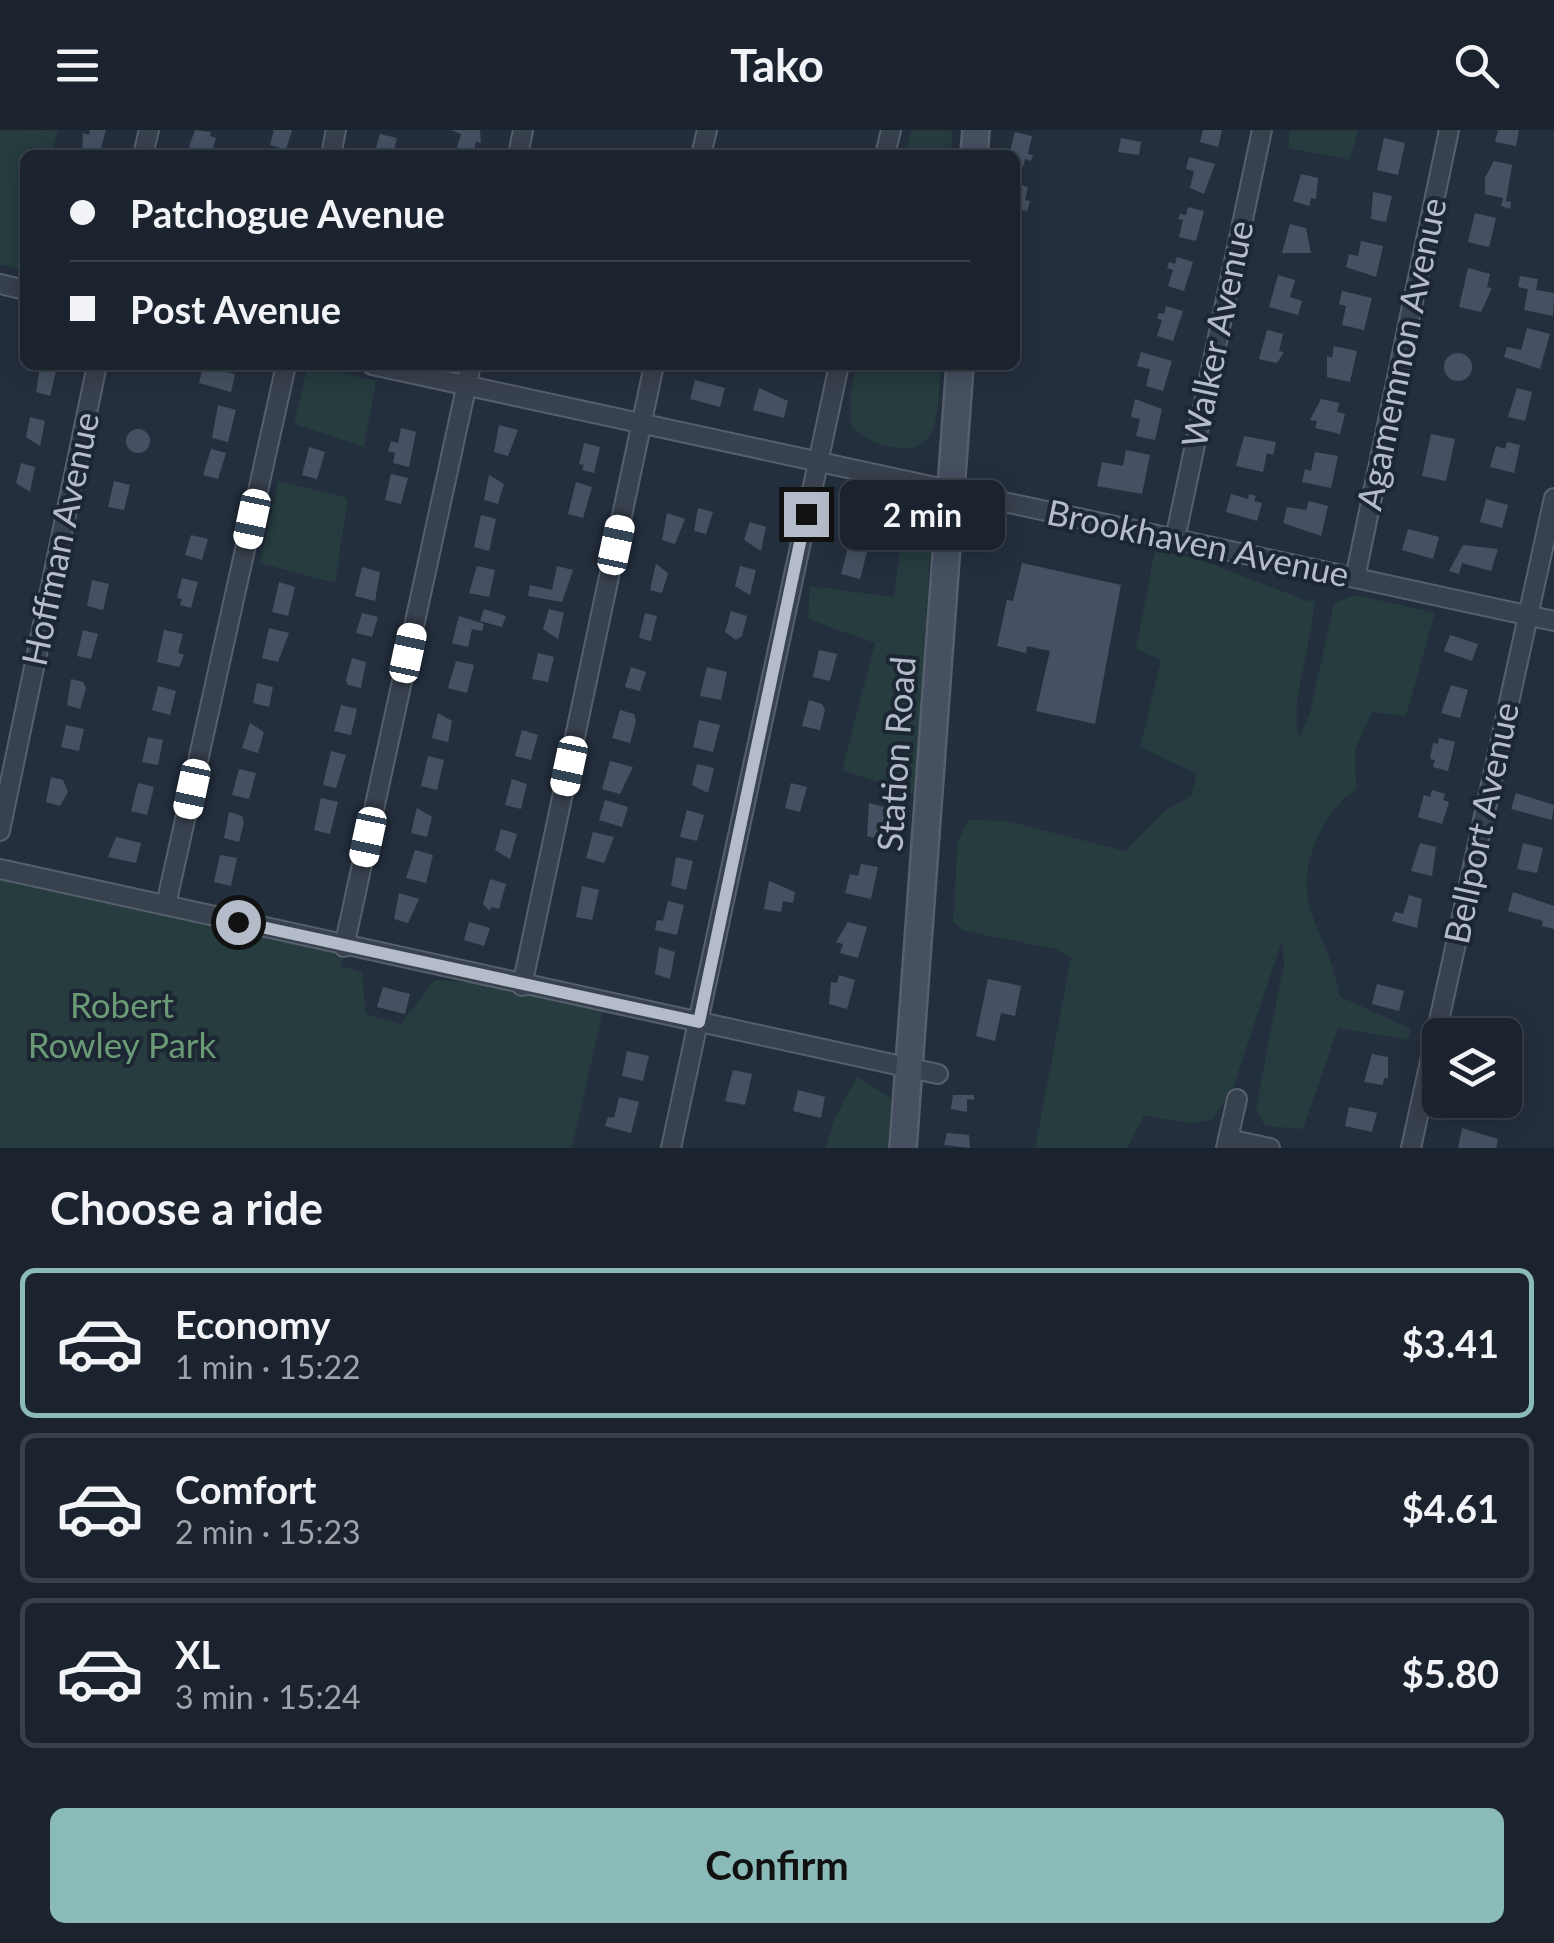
<!DOCTYPE html>
<meta charset="utf-8">
<style>
body{margin:0;font-family:Lato,sans-serif;background:#282f3a;color:#f1f3f6;height:100vh;display:flex;flex-direction:column;font-size:38px;white-space:nowrap}
*{box-sizing:border-box;margin:0}
p{font-size:32px;color:#a0a4aa}
.icon{flex:none;width:55px;height:55px;fill:none;stroke:currentColor;stroke-width:2;stroke-linecap:round;stroke-linejoin:round}
.map{position:relative;height:1018px;overflow:hidden}
.sheet{display:flex;flex-direction:column;background:#1b232e;flex:1}
.sheet>*{flex:none}
.top-card{position:absolute;left:20px;top:20px;width:1000px;height:220px;border-radius:15px;box-shadow:0 5px 25px #0003,0 0 0 2px #39404a;display:grid;align-content:center;height:220px;padding:0 50px;background:#1b232e}
.fabs{position:absolute;left:1422px;top:888px;display:grid;gap:20px}
.fabs a{display:grid;place-items:center;width:100px;height:100px;border-radius:15px;background:#1b232e;box-shadow:0 5px 25px #0003,0 0 0 2px #39404a;font-size:50px}
.end{position:absolute;width:45px;height:45px;margin:-22px;border:12px solid #b4bcc9;background:#111;box-shadow:0 0 0 5px #111}
.from{border-radius:50%}
.bubble{position:absolute;height:70px;border-radius:15px;background:#1b232e;box-shadow:0 5px 25px #0003,0 0 0 2px #39404a;font-size:32px;font-weight:700;line-height:70px;text-align:center}
.car{position:absolute;width:30px;height:60px;margin:-30px -15px;border-radius:12px;box-shadow:0 0 8px 2px #0007;background:linear-gradient(#fff 24%,#345 0 40%,#fff 0 76%,#345 0 86%,#fff 0)}
.top-card b{display:flex;align-items:center;gap:35px;height:95px;font-size:38px}
.top-card b+b{border-top:2px solid #39404a}
.top-card i{width:25px;height:25px;background:#f1f3f6}
ul{padding:0;list-style:none}
li{display:flex;align-items:center;gap:30px;height:150px;margin:0 20px 15px;padding:0 30px;border:5px solid #39404a;border-radius:15px}
li div{flex:1}
li b{display:block;font-size:38px}
li em{font-style:normal;font-weight:700}
li.active{border-color:#8bbbb9}
li>.icon{width:90px;height:90px;stroke-width:1.5}
h2{padding:0 50px;font-size:45px;line-height:120px}
.action{display:flex;gap:20px;margin-top:auto;padding:20px 50px}
.action a{flex:1;height:115px;border-radius:15px;background:#8bbbb9;color:#111;font-size:40px;font-weight:700;line-height:115px;text-align:center}
header{display:flex;justify-content:space-between;align-items:center;height:130px;padding:0 50px;background:#1b232e;font-size:45px;font-weight:700}
.map>svg:first-child{display:block}
.green{fill:#263c3f}
.building{fill:#455162}
.lines{fill:none;stroke-linecap:round;stroke-linejoin:round}
.minor-casing{stroke:#565f6c;stroke-width:22}
.secondary-casing{stroke:#565f6c;stroke-width:30}
.minor{stroke:#38414e;stroke-width:18}
.secondary{stroke:#465061;stroke-width:25}
.route{stroke:#b4bcc9;stroke-width:12}
.labels{text-anchor:middle;stroke-width:8;stroke-linejoin:round;paint-order:stroke}
.street-label{font-size:35px;fill:#b4bcc9;stroke:#1d2633}
.park-label{font-size:35px;fill:#6b9a76;stroke:#1d2633}
</style>
<header><svg class="icon" aria-label="menu" viewBox="0 0 24 24"><path d="M4 6h16M4 12h16M4 18h16"/></svg>Tako<svg class="icon" aria-label="search" viewBox="0 0 24 24"><circle cx="10" cy="10" r="6"/><path d="M15 15l6 6"/></svg></header>
<div class="map">
<svg width="1554" height="1018" viewBox="0 0 1554 1018">
<rect width="100%" height="100%" fill="#242f3e"/>
<g class="green">
<polygon points="0,0 58,0 52,25 25,25 24,140 0,135"/>
<polygon points="911,0 952,0 951,25 905,25"/>
<polygon points="1290,0 1358,0 1350,30 1288,18"/>
<polygon points="308,235 376,251 364,317 294,294"/>
<path d="M857 235H940C938 263 944 324 901 318 878 316 869 311 851 296L850 265Z"/>
<polygon points="278,351 348,368 335,453 260,433"/>
<polygon points="928,379 932,389 916,665 842,640 875,513 808,489 810,456 894,467 905,381"/>
<path d="M1155 420 1201 430 1310 472 1314 469C1314 514 1289 566 1299 609L1310 583 1334 473 1356 465 1435 483 1406 586 1372 582 1355 619 1356 659C1327 678 1304 725 1307 761 1310 795 1336 829 1339 866L1411 899 1408 910 1338 898 1303 999 1265 996 1256 978 1284 832 1282 810 1232 961 1212 990 1190 993 1144 986 1127 1018H1035L1071 828 1055 819 964 801 953 791 958 711 968 690 1007 691 1125 721 1166 680 1191 666 1197 644 1140 617 1161 530 1136 519Z"/>
<polygon points="0,745 344,822 341,836 362,842 366,884 400,894 435,850 607,862 572,1018 0,1018"/>
<polygon points="857,947 891,968 888,1018 826,1018 834,990"/>
</g>
<g class="building">
<polygon points="90,0 106,0 99,25 82,25 83,3 89,5"/>
<polygon points="195,0 211,2 210,6 216,8 211,25 186,25"/>
<polygon points="274,0 292,0 286,20 270,15"/>
<polygon points="451,0 480,0 481,13 476,12 473,25 456,21 461,4"/>
<polygon points="1203,0 1222,0 1218,17 1200,12"/>
<polygon points="1498,0 1519,0 1516,16 1495,12"/>
<polygon points="1015,2 1032,6 1028,24 1033,25 1031,31 1025,29 1023,37 1015,35 1015,25 1009,25"/>
<polygon points="380,4 397,8 393,25 374,25"/>
<polygon points="1121,8 1141,12 1139,25 1118,22"/>
<polygon points="1384,8 1405,13 1398,45 1377,40"/>
<polygon points="1189,27 1215,34 1204,64 1190,58 1194,41 1186,39"/>
<polygon points="1494,31 1512,35 1506,71 1511,72 1510,79 1501,76 1503,68 1485,64 1485,48"/>
<polygon points="1301,44 1318,48 1316,69 1311,68 1309,76 1293,71"/>
<polygon points="1015,53 1028,57 1025,70 1030,71 1027,81 1021,80 1019,87 1015,86"/>
<polygon points="1373,62 1392,66 1386,92 1371,89"/>
<polygon points="1188,77 1204,81 1196,111 1179,107 1183,90 1178,89 1180,84 1186,85"/>
<polygon points="1475,83 1496,88 1489,117 1468,112"/>
<polygon points="1290,94 1306,98 1311,123 1282,123"/>
<polygon points="1361,111 1383,116 1376,147 1346,137 1349,124 1358,126"/>
<polygon points="1177,127 1193,132 1184,161 1168,156 1173,140 1167,138 1169,132 1175,134"/>
<polygon points="1468,138 1490,144 1487,157 1492,158 1481,182 1459,177"/>
<polygon points="1278,145 1295,150 1290,167 1302,171 1298,185 1269,177"/>
<polygon points="1520,146 1538,149 1536,160 1554,163 1553,186 1524,180 1528,159 1518,157"/>
<polygon points="1342,161 1372,168 1364,200 1342,195 1346,176 1339,174"/>
<polygon points="1166,176 1183,181 1173,211 1157,206 1162,190 1157,188 1159,183 1164,184"/>
<polygon points="1527,198 1550,204 1540,239 1504,227 1507,217 1521,220"/>
<polygon points="1267,200 1283,204 1279,221 1284,222 1277,233 1259,229"/>
<polygon points="1334,216 1357,221 1350,252 1327,247 1327,226 1332,228"/>
<polygon points="1141,222 1172,231 1163,261 1146,256 1150,239 1137,236"/>
<circle cx="1458" cy="237" r="14"/>
<polygon points="203,236 235,244 231,262 199,253"/>
<polygon points="40,237 56,241 50,266 36,262"/>
<polygon points="695,250 725,258 720,277 690,269"/>
<polygon points="759,258 788,271 784,288 753,280"/>
<polygon points="1517,258 1532,262 1525,291 1508,287"/>
<polygon points="1135,269 1162,279 1155,310 1136,306 1140,289 1131,287"/>
<polygon points="1321,269 1339,273 1337,282 1345,284 1340,304 1315,298 1317,291 1310,290"/>
<polygon points="218,275 236,280 228,312 212,308"/>
<polygon points="30,287 45,291 40,316 26,307"/>
<polygon points="499,295 518,300 508,326 494,322"/>
<polygon points="401,298 416,302 409,337 393,333 395,323 388,321 391,311 398,313"/>
<circle cx="138" cy="311" r="12"/>
<polygon points="1431,304 1455,309 1446,351 1422,346"/>
<polygon points="1244,306 1276,312 1273,325 1267,323 1263,342 1236,336"/>
<polygon points="1507,312 1520,315 1514,343 1490,337 1496,316 1505,319"/>
<polygon points="584,313 600,317 594,343 582,340 584,335 579,334"/>
<polygon points="309,317 325,322 317,349 302,345"/>
<polygon points="211,319 226,323 218,349 203,345"/>
<polygon points="1126,320 1150,325 1142,364 1097,356 1102,332 1123,336"/>
<polygon points="1315,322 1338,326 1331,358 1302,352 1305,339 1311,341"/>
<polygon points="21,333 35,337 30,362 16,353"/>
<polygon points="391,344 408,348 401,374 385,370"/>
<polygon points="489,345 504,354 498,374 484,370"/>
<polygon points="114,351 130,355 124,380 108,377"/>
<polygon points="576,352 592,357 583,388 568,384"/>
<polygon points="1231,364 1248,369 1249,364 1256,366 1254,371 1262,373 1257,391 1226,382"/>
<polygon points="1486,369 1508,375 1502,398 1480,392"/>
<polygon points="1309,371 1328,376 1321,406 1283,393 1287,377 1306,380"/>
<polygon points="850,374 869,377 862,402 846,399"/>
<polygon points="698,378 713,382 706,404 694,401"/>
<polygon points="667,383 685,389 675,414 662,410"/>
<polygon points="481,385 496,389 489,421 474,417"/>
<polygon points="750,392 766,397 761,421 744,410"/>
<polygon points="1408,399 1439,407 1433,429 1402,420"/>
<polygon points="191,405 208,409 202,430 185,425"/>
<polygon points="1463,415 1498,419 1491,441 1462,433 1459,444 1449,441"/>
<polygon points="848,417 867,422 860,449 841,444"/>
<polygon points="1022,433 1121,455 1095,594 1036,581 1050,521 1027,516 1026,523 997,516 1007,470 1013,471"/>
<polygon points="656,434 668,443 662,463 650,460"/>
<polygon points="477,436 495,440 489,467 469,463"/>
<polygon points="557,436 573,440 562,472 528,466 530,455 552,460"/>
<polygon points="740,436 756,440 750,465 735,456"/>
<polygon points="362,437 380,442 375,471 355,466"/>
<polygon points="182,448 198,452 191,478 180,475 182,469 177,468"/>
<polygon points="92,450 109,454 103,480 87,476"/>
<polygon points="279,452 295,457 288,486 272,482"/>
<polygon points="484,479 506,486 502,497 480,491"/>
<polygon points="549,479 564,483 558,509 543,499"/>
<polygon points="731,481 747,486 742,506 736,510 725,502"/>
<polygon points="362,483 378,487 372,507 356,503"/>
<polygon points="645,483 657,486 651,511 639,508"/>
<polygon points="459,486 484,494 482,501 472,499 468,517 452,513"/>
<polygon points="269,498 289,503 278,532 262,528"/>
<polygon points="83,500 98,504 91,529 77,526"/>
<polygon points="164,500 183,504 178,523 184,525 179,537 157,532"/>
<polygon points="1450,505 1478,514 1472,531 1444,521"/>
<polygon points="819,520 837,524 830,551 813,547"/>
<polygon points="538,523 554,527 548,552 532,549"/>
<polygon points="352,528 366,532 361,558 348,555 346,550"/>
<polygon points="456,531 474,535 467,563 448,558"/>
<polygon points="631,537 646,542 640,561 625,557"/>
<polygon points="707,537 727,542 721,570 700,566"/>
<polygon points="71,549 83,552 86,558 80,579 67,575"/>
<polygon points="257,553 273,557 269,577 253,573"/>
<polygon points="1451,555 1468,560 1460,588 1441,583"/>
<polygon points="158,556 176,561 170,585 152,580"/>
<polygon points="809,570 822,574 825,580 820,600 802,596"/>
<polygon points="341,575 357,579 351,605 334,601"/>
<polygon points="620,580 634,584 636,591 630,613 612,608"/>
<polygon points="438,583 452,591 448,612 432,608"/>
<polygon points="699,590 720,595 713,622 693,617"/>
<polygon points="250,593 264,602 258,623 242,618"/>
<polygon points="66,595 84,599 79,621 61,617"/>
<polygon points="522,600 538,605 531,630 515,626"/>
<polygon points="148,607 163,610 158,635 142,632"/>
<polygon points="1439,608 1455,612 1448,641 1433,637 1435,630 1430,629 1433,613 1438,614"/>
<polygon points="331,621 346,625 336,658 323,655"/>
<polygon points="428,626 444,630 437,660 421,656"/>
<polygon points="610,631 633,637 620,664 602,659"/>
<polygon points="697,634 714,638 708,663 692,655"/>
<polygon points="239,639 256,643 249,669 232,665"/>
<polygon points="51,647 63,650 68,662 60,676 46,672"/>
<polygon points="512,649 527,654 521,679 505,675"/>
<polygon points="138,653 154,657 147,685 131,681"/>
<polygon points="791,653 807,657 800,682 785,678"/>
<polygon points="1432,660 1445,664 1443,670 1449,672 1442,694 1418,687 1424,665 1430,667"/>
<polygon points="1516,663 1554,675 1552,690 1511,679"/>
<polygon points="321,668 338,672 330,704 314,700"/>
<polygon points="605,670 628,677 622,697 599,690"/>
<polygon points="869,673 892,679 884,711 867,706"/>
<polygon points="417,678 432,687 427,707 411,703"/>
<polygon points="687,680 704,685 697,711 680,707"/>
<polygon points="229,682 242,686 244,692 239,712 224,708"/>
<polygon points="501,699 517,704 510,729 495,720"/>
<polygon points="593,702 614,707 604,733 586,728"/>
<polygon points="116,707 141,713 136,733 108,727"/>
<polygon points="1420,713 1436,717 1432,746 1411,741"/>
<polygon points="1523,713 1543,718 1537,743 1517,739"/>
<polygon points="415,720 433,725 426,753 406,748"/>
<polygon points="220,725 237,728 231,756 214,752"/>
<polygon points="676,727 693,731 686,760 671,756"/>
<polygon points="861,734 878,737 871,769 845,763 850,744 858,746"/>
<polygon points="490,749 506,754 499,779 491,777 490,781 483,774"/>
<polygon points="769,751 795,762 793,773 783,771 781,782 764,779"/>
<polygon points="582,756 599,760 592,790 576,787"/>
<polygon points="1513,762 1554,776 1554,799 1542,796 1543,791 1508,781"/>
<polygon points="399,763 419,769 408,793 394,789"/>
<polygon points="1409,765 1422,769 1417,798 1392,791 1395,782 1403,784"/>
<polygon points="668,771 684,775 677,805 655,800 657,790 663,791"/>
<polygon points="469,792 490,798 484,816 464,810"/>
<polygon points="848,792 867,797 858,828 840,823 843,814 836,812"/>
<polygon points="659,817 675,822 670,849 655,844"/>
<polygon points="839,845 855,850 847,879 829,874 831,852 837,853"/>
<polygon points="988,849 1021,856 1015,886 1001,883 995,911 976,906"/>
<polygon points="1377,854 1404,861 1399,881 1372,874"/>
<polygon points="383,857 410,864 405,884 377,877"/>
<polygon points="627,921 649,926 643,951 622,946"/>
<polygon points="1372,924 1388,927 1388,948 1384,948 1383,955 1364,952"/>
<polygon points="733,940 752,944 745,975 725,971"/>
<polygon points="798,960 825,967 821,988 793,981"/>
<polygon points="953,965 974,965 974,970 967,969 967,982 951,979"/>
<polygon points="619,967 639,972 631,1003 605,996 608,987 614,988"/>
<polygon points="1349,977 1377,983 1372,1002 1345,996"/>
<polygon points="1462,998 1498,1009 1496,1018 1458,1018"/>
<polygon points="947,1003 969,1005 970,1018 944,1015"/>
</g>
<g class="lines">
<defs>
<g id="minor">
<polyline points="143,25 149,0"/>
<polyline points="331,25 336,0"/>
<polyline points="518,25 523,0"/>
<polyline points="701,25 707,0"/>
<polyline points="885,25 891,0"/>
<polyline points="0,154 25,160"/>
<polyline points="372,235 1554,491"/>
<polyline points="1175,409 1262,0"/>
<polyline points="1355,448 1449,0"/>
<polyline points="0,701 97,235"/>
<polyline points="0,739 938,944"/>
<polyline points="166,775 286,235"/>
<polyline points="344,817 471,235"/>
<polyline points="522,856 654,235"/>
<polyline points="1228,1009 1270,1018"/>
<polyline points="671,1018 839,235"/>
<polyline points="1226,1018 1237,969"/>
<polyline points="1411,1018 1554,368"/>
</g>
<g id="secondary">
<polyline points="974,25 976,0"/>
<polyline points="903,1018 960,235"/>
</g>
</defs>
<use href="#minor" class="minor-casing"/>
<use href="#secondary" class="secondary-casing"/>
<use href="#minor" class="minor"/>
<use href="#secondary" class="secondary"/>
</g>
<g class="lines">
<polyline class="route" points="238,792 699,892 806,384"/>
</g>
<g class="labels">
<g class="street-label">
<text transform="translate(1218 204) rotate(-78)" y="12">Walker Avenue</text>
<text transform="translate(1402 224) rotate(-78)" y="12">Agamemnon Avenue</text>
<text transform="translate(61 409) rotate(-78)" y="12">Hoffman Avenue</text>
<text transform="translate(1198 414) rotate(12)" y="12">Brookhaven Avenue</text>
<text transform="translate(897 624) rotate(-86)" y="12">Station Road</text>
<text transform="translate(1482 693) rotate(-78)" y="12">Bellport Avenue</text>
</g>
<g class="park-label">
<text x="122" y="888">Robert<tspan x="122" dy="40">Rowley Park</tspan></text>
</g>
</g>
</svg>
<div class="fabs">
<a><svg class="icon" aria-label="layers" viewBox="0 0 24 24"><path d="M12 4l9 5-9 5-9-5zM3 14l9 5 9-5"/></svg></a>
</div>
<i class="end from" style="left:238px;top:792px"></i>
<i class="end" style="left:806px;top:384px"></i>
<div class="bubble" style="left:840px;top:350px;width:165px">2 min</div>
<i class="car" style="left:252px;top:389px;rotate:192deg"></i>
<i class="car" style="left:616px;top:415px;rotate:12deg"></i>
<i class="car" style="left:408px;top:523px;rotate:12deg"></i>
<i class="car" style="left:569px;top:636px;rotate:192deg"></i>
<i class="car" style="left:192px;top:659px;rotate:192deg"></i>
<i class="car" style="left:368px;top:707px;rotate:192deg"></i>
<div class="top-card">
<b><i class="from"></i>Patchogue Avenue</b>
<b><i></i>Post Avenue</b>
</div>
</div>
<section class="sheet">
<h2>Choose a ride</h2>
<ul>
<li class="active"><svg class="icon" aria-label="car" viewBox="0 0 24 24"><path d="M5 17H2v-5l4-1 3-4h7l3 4 3 1v5h-3M9 17h6M6 11h13"/><circle cx="7" cy="17" r="2"/><circle cx="17" cy="17" r="2"/></svg><div><b>Economy</b><p>1 min · 15:22</p></div><em>$3.41</em></li>
<li><svg class="icon" aria-label="car" viewBox="0 0 24 24"><path d="M5 17H2v-5l4-1 3-4h7l3 4 3 1v5h-3M9 17h6M6 11h13"/><circle cx="7" cy="17" r="2"/><circle cx="17" cy="17" r="2"/></svg><div><b>Comfort</b><p>2 min · 15:23</p></div><em>$4.61</em></li>
<li><svg class="icon" aria-label="car" viewBox="0 0 24 24"><path d="M5 17H2v-5l4-1 3-4h7l3 4 3 1v5h-3M9 17h6M6 11h13"/><circle cx="7" cy="17" r="2"/><circle cx="17" cy="17" r="2"/></svg><div><b>XL</b><p>3 min · 15:24</p></div><em>$5.80</em></li>
</ul>
<div class="action"><a>Confirm</a></div>
</section>
